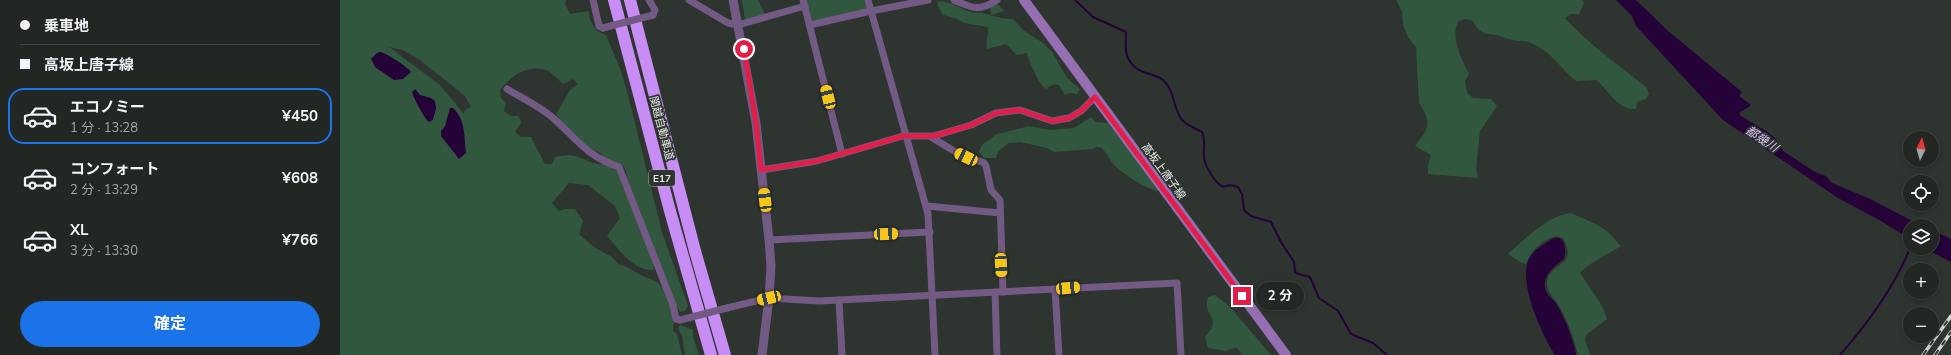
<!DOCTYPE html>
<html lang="ja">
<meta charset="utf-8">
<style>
body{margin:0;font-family:"Nunito Sans","Noto Sans JP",sans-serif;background:#2a2f2c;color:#f1f3f6;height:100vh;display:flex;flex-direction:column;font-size:15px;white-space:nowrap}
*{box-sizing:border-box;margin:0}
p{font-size:13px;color:#a2a5a6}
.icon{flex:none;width:22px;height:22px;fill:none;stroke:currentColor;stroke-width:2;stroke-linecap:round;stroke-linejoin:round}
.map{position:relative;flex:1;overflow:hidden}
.sheet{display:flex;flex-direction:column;background:#222724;width:340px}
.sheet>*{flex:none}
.banner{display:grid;align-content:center;height:88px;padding:0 20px;background:#222724}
.needle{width:26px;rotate:5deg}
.controls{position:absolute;left:1563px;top:131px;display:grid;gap:8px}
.controls a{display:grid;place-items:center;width:36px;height:36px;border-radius:50%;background:#222724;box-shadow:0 2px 6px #0003,0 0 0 1px #3f4441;font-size:20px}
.end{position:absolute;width:18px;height:18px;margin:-9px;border:5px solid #e11d48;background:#fff;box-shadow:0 0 0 2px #fff}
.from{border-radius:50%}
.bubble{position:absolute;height:28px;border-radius:14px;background:#222724;box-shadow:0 2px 6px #0003,0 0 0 1px #3f4441;font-size:13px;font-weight:700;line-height:28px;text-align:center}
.car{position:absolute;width:12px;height:24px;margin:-12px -6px;border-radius:5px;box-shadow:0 0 3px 1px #0007;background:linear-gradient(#f5c518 24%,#345 0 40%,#f5c518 0 76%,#345 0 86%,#f5c518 0)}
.banner b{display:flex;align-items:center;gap:14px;height:38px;font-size:15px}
.banner b+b{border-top:1px solid #3f4441}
.banner i{width:10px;height:10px;background:#f1f3f6}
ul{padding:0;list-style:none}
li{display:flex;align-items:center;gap:12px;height:56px;margin:0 8px 6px;padding:0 12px;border:2px solid transparent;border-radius:16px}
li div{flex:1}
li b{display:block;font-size:15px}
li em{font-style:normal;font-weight:700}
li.current{border-color:#1a73e8}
li>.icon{width:36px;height:36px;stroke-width:1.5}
.primary-button{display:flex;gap:8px;margin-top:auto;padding:8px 20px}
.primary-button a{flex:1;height:46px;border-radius:24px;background:#1a73e8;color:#fff;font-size:16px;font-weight:700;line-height:46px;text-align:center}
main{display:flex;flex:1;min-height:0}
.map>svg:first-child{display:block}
.green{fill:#31583f;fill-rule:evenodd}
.water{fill:#250238}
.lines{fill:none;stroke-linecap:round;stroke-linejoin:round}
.stream{stroke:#250238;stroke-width:2}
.minor{stroke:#725a84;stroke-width:7}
.tertiary{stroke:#725a84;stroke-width:9}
.secondary{stroke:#956fb2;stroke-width:10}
.motorway{stroke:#c88cf5;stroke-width:12}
.rail-casing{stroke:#d1d5d2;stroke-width:3.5}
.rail{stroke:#2e3430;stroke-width:2;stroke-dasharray:6;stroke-linecap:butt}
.minor-bridge{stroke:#725a84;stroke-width:7}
.route{stroke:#e11d48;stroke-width:5}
.labels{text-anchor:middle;stroke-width:3.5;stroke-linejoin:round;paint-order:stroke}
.shield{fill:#2e3430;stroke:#aeb3af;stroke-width:1}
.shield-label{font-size:10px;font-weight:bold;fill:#e5e9e6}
.street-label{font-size:11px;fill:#e5e9e6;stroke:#2e3430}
.water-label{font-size:12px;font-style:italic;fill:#dcbff3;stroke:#2e3430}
</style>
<main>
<section class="sheet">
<div class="banner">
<b><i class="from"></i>乗車地</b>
<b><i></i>高坂上唐子線</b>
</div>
<ul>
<li class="current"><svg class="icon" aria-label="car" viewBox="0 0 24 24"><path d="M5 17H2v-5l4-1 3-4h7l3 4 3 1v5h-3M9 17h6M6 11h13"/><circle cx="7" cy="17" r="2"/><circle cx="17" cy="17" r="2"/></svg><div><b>エコノミー</b><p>1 分 · 13:28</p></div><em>¥450</em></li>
<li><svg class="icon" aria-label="car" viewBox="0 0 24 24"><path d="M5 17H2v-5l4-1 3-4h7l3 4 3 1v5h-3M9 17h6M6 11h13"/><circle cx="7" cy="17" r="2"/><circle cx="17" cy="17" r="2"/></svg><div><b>コンフォート</b><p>2 分 · 13:29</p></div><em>¥608</em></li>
<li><svg class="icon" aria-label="car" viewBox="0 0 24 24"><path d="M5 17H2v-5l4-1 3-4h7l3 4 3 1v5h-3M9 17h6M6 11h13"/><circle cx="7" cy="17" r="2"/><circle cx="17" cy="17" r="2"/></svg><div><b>XL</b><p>3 分 · 13:30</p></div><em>¥766</em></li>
</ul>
<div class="primary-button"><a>確定</a></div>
</section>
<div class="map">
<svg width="1611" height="355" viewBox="0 0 1611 355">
<rect width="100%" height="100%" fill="#2e3430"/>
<g class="green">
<path d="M0 0H226L225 4 230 14 248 11C251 23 253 31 266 35L281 71 288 95 322 232 348 306 345 311 340 312 336 305 296 206 284 166 267 161 259 152 240 144 216 114 230 90 238 84 233 79 223 84C218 79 211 72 206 70 188 64 170 76 160 90L161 98 166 103 164 111 171 116H179L181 123 175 132 181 137H191L205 164H212L215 157C239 152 236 158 257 164 260 165 263 163 266 164 273 166 278 172 282 178L312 257 314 270C294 272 279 249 267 236L280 218 275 206 248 185 229 183 212 203 219 211 225 209H235L243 221 239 234 254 247 272 257 278 264C288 266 292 271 301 275 306 278 313 279 318 283 328 293 336 317 333 331L337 334 342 355H0ZM49 47 63 50 80 60 125 96 131 107 125 110 124 114 100 85Z"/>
<polygon points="402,0 418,0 426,16 405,21"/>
<polygon points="466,0 524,0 527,9 474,22 471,20"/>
<path d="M1056 0H1242L1244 3 1239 14H1231L1225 18C1249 45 1279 65 1307 88L1309 94 1306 99 1297 102 1296 109C1277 110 1269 90 1256 80L1236 81C1220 68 1212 52 1191 43 1184 40 1176 42 1169 39 1160 36 1155 34 1145 34L1138 29 1133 21 1125 19 1118 22C1110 37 1122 60 1129 74L1125 81 1127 93 1133 98 1151 99 1157 106 1140 131 1136 169 1138 178 1088 174V165L1091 155 1075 146C1089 129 1092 122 1079 103L1076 47 1068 37 1063 25 1062 11Z"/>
<path d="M598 1C614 2 616 7 630 12 635 13 641 12 646 14 655 16 662 19 673 19L683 30 703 43 712 52 727 78 740 89 737 94 730 93 725 95 719 85 714 84 706 89C699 85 689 61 687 53L677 55 666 44 647 49C645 40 649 35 648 27L624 23 615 18 603 15 597 4Z"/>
<polygon points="657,4 664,11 651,15 650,7"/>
<path d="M751 117 756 122 768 123 816 185 819 191C810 192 782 173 775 166 770 160 767 154 762 148L757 147 752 149 714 152 707 148 680 142 668 143 658 152 656 158H644L639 152 642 145 657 134 689 126 709 130 734 128Z"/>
<path d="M1231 213C1244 219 1256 223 1268 232 1273 236 1276 242 1281 246 1270 253 1247 264 1240 273L1262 306 1267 319 1247 334 1245 339 1250 355H1238C1234 339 1228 320 1219 306 1215 299 1205 290 1207 281 1211 262 1239 266 1223 238L1216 236C1202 240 1191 250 1186 264L1180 262 1168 254C1186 238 1207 216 1231 213Z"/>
<path d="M875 295 890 307 931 355H903L896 347 886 351 868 348 865 337C867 334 871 330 872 327 876 315 863 314 868 297Z"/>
<polygon points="340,325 353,330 353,337 359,355 345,355 342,336 338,328"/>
</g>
<g class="water">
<polygon points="1276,0 1296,0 1328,31 1402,92 1399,96 1410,104 1410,106 1399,113 1401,116 1426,131 1436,139 1443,151 1475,172 1486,176 1492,183 1528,198 1582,226 1570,226 1570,239 1541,221 1498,198 1383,120 1296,26 1292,16"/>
<path d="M40 52C46 53 68 67 71 72L63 79 54 80 35 67 31 59 37 53Z"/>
<path d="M75 89 80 95 91 98 95 101 96 108 93 120 89 122C84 118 73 97 72 92Z"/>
<path d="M110 108H113C126 120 124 137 126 153L119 159 101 136V131L105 126Z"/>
<polygon points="1592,230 1611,239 1611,262 1584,248 1592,248"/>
<path d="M1214 238H1220C1226 244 1226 250 1224 259 1215 265 1200 278 1206 291 1208 296 1213 299 1216 303 1223 314 1235 343 1236 355H1215C1202 335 1176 279 1190 257 1196 248 1206 243 1214 238Z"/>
</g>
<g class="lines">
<g class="stream">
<path d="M735 0 753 17 786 32C786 41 784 53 789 60 800 77 812 71 823 80 835 90 833 111 843 121 848 126 857 129 862 132 866 141 863 148 864 158 865 166 875 183 883 187L890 185 898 187 902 194 904 210 911 216 931 222 941 242 954 262 955 272 959 274 970 277 979 298 998 311 1011 334 1033 343 1047 355"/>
<path d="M1500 355C1528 323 1554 288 1570 248"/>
</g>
<g class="minor">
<polyline points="253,0 259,26 263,28"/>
<polyline points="309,0 315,10 313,15"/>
<polyline points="349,0 388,23 398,25 465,6"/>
<polyline points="463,0 502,154"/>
<polyline points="528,0 588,214 595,355"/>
<path d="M614 0C632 8 639 12 657 0"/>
<polyline points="470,25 531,11 588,0"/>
<path d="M167 89C182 98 199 106 212 117 238 140 245 155 279 167L333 305 336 319 340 320"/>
<polyline points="591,137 614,151 644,163 646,166 651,190 660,200 663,292"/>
<polyline points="421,170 477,161 563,136 594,136 631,125 656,113 680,110 712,121 729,118 741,111 755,97"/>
<polyline points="587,206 660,213"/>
<polyline points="429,240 590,232"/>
<polyline points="715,289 719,355"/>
<polyline points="655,292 657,355"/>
<polyline points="499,300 502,355"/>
<polyline points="387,308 429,298 479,301 837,283 841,355"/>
</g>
<polyline class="tertiary" points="393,0 416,123 429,240 431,266 429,298 422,355"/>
<polyline class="secondary" points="684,0 946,355"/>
<g class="motorway">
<polyline points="274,0 330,211 371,355"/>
<polyline points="290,0 355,251 385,355"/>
</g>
<defs>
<g id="rail">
<polyline points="1583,355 1611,316"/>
<polyline points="1595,355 1611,332"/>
</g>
</defs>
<use href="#rail" class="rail-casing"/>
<use href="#rail" class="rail"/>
<g class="minor-bridge">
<polyline points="263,28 313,15"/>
<polyline points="340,320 387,308"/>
</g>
</g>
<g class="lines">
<polyline class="route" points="404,49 416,123 421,170 477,161 563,136 594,136 631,125 656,113 680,110 712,121 729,118 741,111 755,97 902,296"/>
</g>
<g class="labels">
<rect class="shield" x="309" y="170" width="26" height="16" rx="3"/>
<g class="shield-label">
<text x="322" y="182">E17</text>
</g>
<g class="street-label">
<text transform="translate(322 128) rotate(75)" y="4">関越自動車道</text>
<text transform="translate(824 171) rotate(54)" y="4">高坂上唐子線</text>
</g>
<g class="water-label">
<text transform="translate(1422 139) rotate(34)" y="4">都幾川</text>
</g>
</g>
</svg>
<div class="controls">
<a><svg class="needle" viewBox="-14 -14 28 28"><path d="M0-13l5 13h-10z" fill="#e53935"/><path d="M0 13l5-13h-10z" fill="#a2a5a6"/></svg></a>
<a><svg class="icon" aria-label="locate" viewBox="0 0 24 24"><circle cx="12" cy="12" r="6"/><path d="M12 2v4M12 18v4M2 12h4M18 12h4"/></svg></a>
<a><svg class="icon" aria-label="layers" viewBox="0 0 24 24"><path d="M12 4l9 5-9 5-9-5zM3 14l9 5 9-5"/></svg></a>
<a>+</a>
<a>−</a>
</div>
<i class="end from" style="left:404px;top:49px"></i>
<i class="end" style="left:902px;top:296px"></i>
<div class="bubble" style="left:916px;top:282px;width:48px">2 分</div>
<i class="car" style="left:488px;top:97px;rotate:346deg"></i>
<i class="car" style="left:626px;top:157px;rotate:295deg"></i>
<i class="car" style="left:425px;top:200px;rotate:353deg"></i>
<i class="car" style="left:546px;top:234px;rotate:87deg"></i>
<i class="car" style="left:661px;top:265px;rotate:177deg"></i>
<i class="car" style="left:728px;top:288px;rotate:85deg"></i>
<i class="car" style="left:429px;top:298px;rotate:257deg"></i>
</div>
</main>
